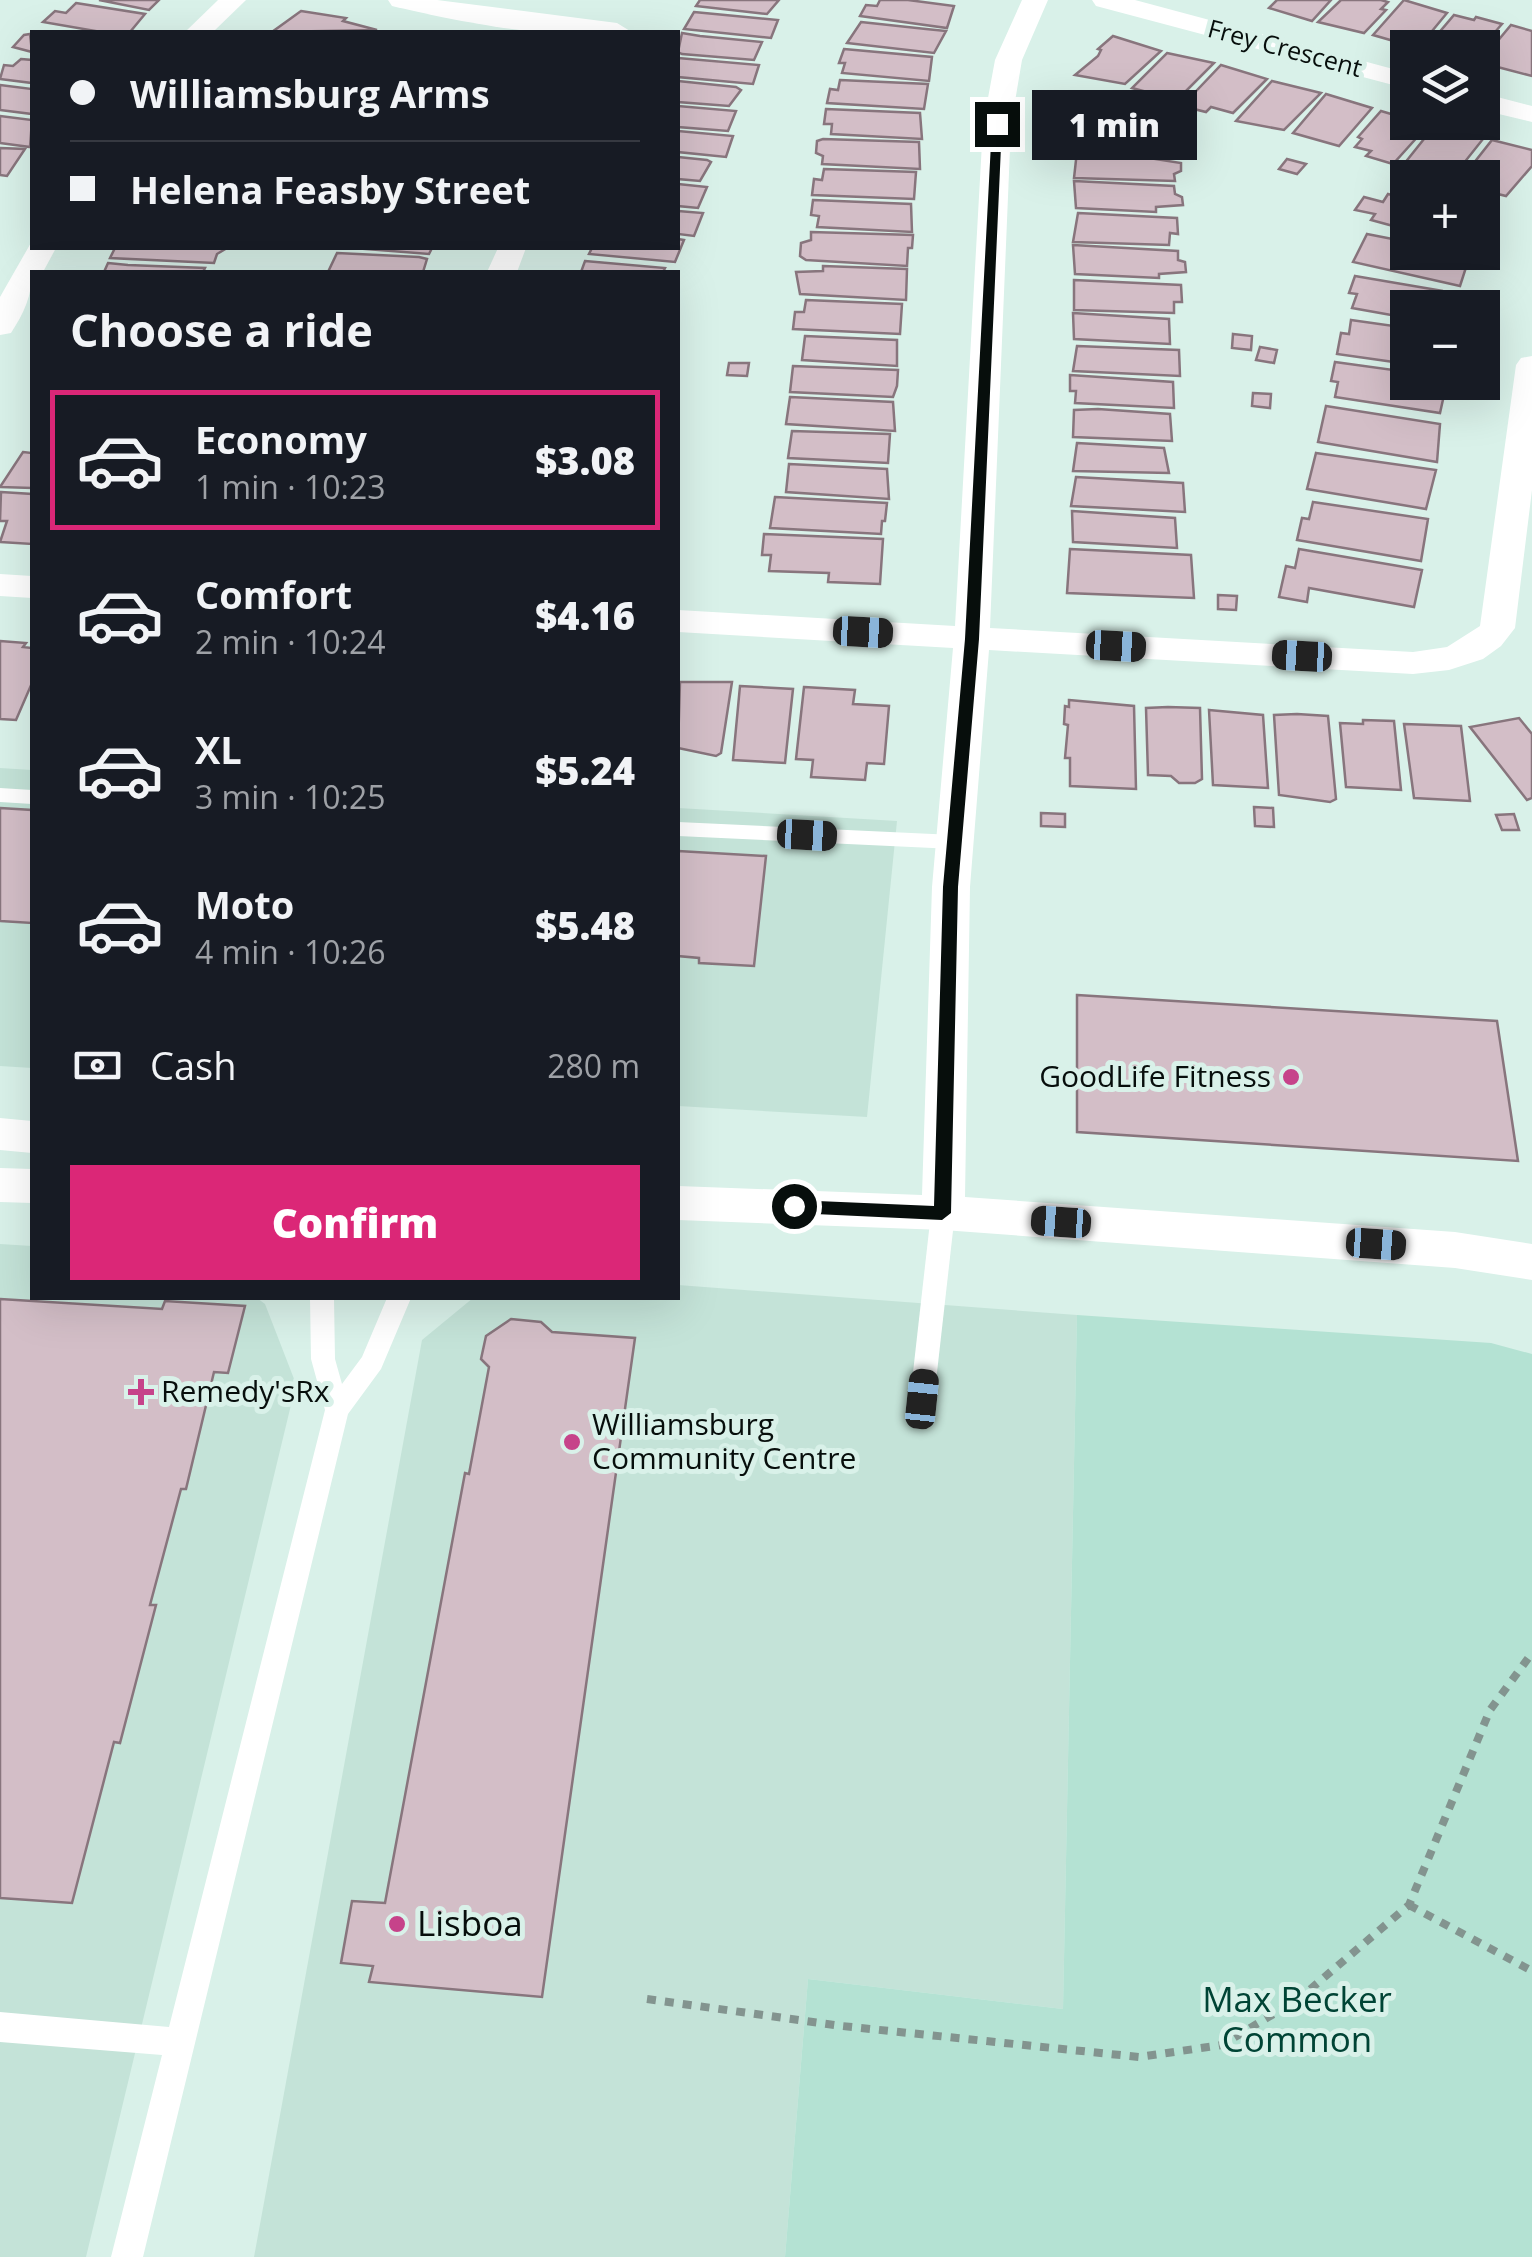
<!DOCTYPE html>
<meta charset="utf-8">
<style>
body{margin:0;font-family:"Open Sans",sans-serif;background:#20242c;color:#f1f3f6;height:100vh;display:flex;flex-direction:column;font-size:38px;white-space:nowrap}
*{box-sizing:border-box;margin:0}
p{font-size:32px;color:#9ea1a6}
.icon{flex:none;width:55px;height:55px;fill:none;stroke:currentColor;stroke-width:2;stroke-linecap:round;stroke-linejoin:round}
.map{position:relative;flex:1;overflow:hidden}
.sheet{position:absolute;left:30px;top:270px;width:650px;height:1030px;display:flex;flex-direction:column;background:#171b24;border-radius:0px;box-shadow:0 10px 40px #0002}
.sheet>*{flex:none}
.top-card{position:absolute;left:30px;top:30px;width:650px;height:220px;border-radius:0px;box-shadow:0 10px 40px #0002;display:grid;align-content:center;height:220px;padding:0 40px;background:#171b24}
.fabs{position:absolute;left:1390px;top:30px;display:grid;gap:20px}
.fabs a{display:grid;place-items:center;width:110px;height:110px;border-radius:0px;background:#171b24;box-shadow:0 10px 40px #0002;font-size:50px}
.end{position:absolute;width:45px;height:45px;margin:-22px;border:12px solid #070e0c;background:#fff;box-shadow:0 0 0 5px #fff}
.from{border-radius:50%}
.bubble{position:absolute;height:70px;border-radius:0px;background:#171b24;box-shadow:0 10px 40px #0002;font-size:32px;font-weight:800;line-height:70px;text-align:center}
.car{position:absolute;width:30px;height:60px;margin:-30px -15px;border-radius:12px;box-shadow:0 0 8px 2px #0007;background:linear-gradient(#222 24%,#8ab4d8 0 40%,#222 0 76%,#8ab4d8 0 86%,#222 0)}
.top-card b{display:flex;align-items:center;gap:35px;height:95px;font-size:38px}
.top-card b+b{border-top:2px solid #363941}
.top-card i{width:25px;height:25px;background:#f1f3f6}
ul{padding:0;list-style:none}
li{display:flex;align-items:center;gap:30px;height:140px;margin:0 20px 15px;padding:0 20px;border:5px solid transparent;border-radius:0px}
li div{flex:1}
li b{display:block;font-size:38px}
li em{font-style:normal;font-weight:800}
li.active{border-color:#db2777}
li>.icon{width:90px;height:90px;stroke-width:1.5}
h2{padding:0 40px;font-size:45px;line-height:120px}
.pay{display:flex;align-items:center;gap:25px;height:110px;padding:0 40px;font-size:38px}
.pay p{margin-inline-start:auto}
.button{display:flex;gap:20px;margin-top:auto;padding:20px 40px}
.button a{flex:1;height:115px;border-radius:0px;background:#db2777;color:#fff;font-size:40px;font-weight:800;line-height:115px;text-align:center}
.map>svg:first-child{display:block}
.built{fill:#c4e3d8}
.green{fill:#b4e2d3}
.building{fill:#d3bec7;stroke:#88757d;stroke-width:2.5}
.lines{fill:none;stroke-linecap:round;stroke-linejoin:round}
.path{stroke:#83948f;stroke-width:8;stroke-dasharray:9 9;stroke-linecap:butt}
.lane{fill:#fff;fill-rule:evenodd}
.street{fill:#fff;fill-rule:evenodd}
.route{fill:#070e0c}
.poi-dot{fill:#c6438a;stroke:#d9f1e9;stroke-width:4}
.labels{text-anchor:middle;stroke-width:10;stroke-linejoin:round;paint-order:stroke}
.far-street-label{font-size:25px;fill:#070e0c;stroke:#d9f1e9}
.poi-label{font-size:30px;fill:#070e0c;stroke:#d9f1e9;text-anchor:start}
.near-poi-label{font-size:35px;fill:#070e0c;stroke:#d9f1e9;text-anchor:start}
.near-park-label{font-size:35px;fill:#004435;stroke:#d9f1e9}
</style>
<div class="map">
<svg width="1532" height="2257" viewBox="0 0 1532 2257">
<rect width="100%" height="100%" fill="#d9f1e9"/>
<g class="built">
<polygon points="0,768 32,770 32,1068 0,1066"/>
<polygon points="678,808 897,821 867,1117 678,1106"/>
<polygon points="0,1244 32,1246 32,1298 257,1298 265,1304 296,1384 86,2257 0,2257"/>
<polygon points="678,1285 1077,1315 1063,2009 808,1979 785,2257 254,2257 422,1340 473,1298 678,1298"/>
</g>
<polygon class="green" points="1077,1315 1491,1343 1532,1354 1532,2257 785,2257 808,1979 1063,2009"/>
<g class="building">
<polygon points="99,0 159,0 149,10"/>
<polygon points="700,0 779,0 767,14 696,6"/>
<polygon points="880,0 908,0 954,6 947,28 860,16 866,5 877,6"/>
<polygon points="1277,0 1331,0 1312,21 1269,8"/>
<polygon points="1341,0 1381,0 1388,2 1381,9 1386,10 1364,33 1318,22"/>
<polygon points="1404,0 1447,13 1418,48 1373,35"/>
<polygon points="76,3 145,14 130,32 101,32 43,22 55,11 66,13"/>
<polygon points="301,11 346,18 343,21 377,30 272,32"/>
<polygon points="694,12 778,20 771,38 684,29"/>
<polygon points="1454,15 1474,20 1476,17 1502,24 1481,48 1426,48"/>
<polygon points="861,22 926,29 946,31 934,53 847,43"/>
<polygon points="1511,25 1532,31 1532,76 1490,65 1497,58 1486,55"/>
<polygon points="682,33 700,36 762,42 754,60 682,54 678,52"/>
<polygon points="30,34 32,52 13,47 24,35"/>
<polygon points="1113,36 1161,51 1125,84 1075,75 1098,56 1101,50 1098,49"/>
<polygon points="844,49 932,57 929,81 842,73 845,63 839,63"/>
<polygon points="1167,53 1214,63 1177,100 1132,88"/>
<polygon points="678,58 759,65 753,84 678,77"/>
<polygon points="21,59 32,60 32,83 0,79 4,65 13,66"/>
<polygon points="1221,65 1267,79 1233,113 1211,107 1206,112 1182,106"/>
<polygon points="840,80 928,84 924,109 827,103 830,89 838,90"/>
<polygon points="678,81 736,87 741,90 729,106 678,102"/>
<polygon points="1272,81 1321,93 1284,130 1236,121"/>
<polygon points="0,85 32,89 32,114 0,110"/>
<polygon points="1326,94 1372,108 1339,146 1293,133"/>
<polygon points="678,106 736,111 728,131 678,127"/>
<polygon points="826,109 920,113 922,139 831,134 832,124 824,124"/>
<polygon points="1381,111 1408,119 1408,122 1430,123 1393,164 1366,156 1371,151 1355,147 1362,139 1358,137"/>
<polygon points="0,116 32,120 30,147 0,143"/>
<polygon points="1071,121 1167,125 1167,132 1175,135 1176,148 1074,147"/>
<polygon points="1436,124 1483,139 1452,178 1422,173 1425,170 1404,164"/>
<polygon points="678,131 733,136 726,157 678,152"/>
<polygon points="823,139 919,142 920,169 822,164 823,156 816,153 817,141"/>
<polygon points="1492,140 1532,150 1532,166 1506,196 1482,190 1482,178 1462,178"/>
<polygon points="0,148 25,149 7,176 0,175"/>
<polygon points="1077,151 1155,155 1155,159 1181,163 1181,171 1174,174 1175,181 1074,178"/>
<polygon points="678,157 707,160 711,162 700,181 678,179"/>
<polygon points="1287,159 1306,164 1297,174 1279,169"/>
<polygon points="824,169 916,172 914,199 812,195 814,179 822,180"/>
<polygon points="1074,181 1174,186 1175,194 1182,197 1183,205 1156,207 1156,212 1076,208"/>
<polygon points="678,184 707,187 698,208 678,206"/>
<polygon points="1388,194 1408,199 1408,230 1371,220 1375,214 1355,210 1364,197 1383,202"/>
<polygon points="813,200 911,204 912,232 817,227 819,216 811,215"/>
<polygon points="678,211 703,213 694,236 678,234"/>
<polygon points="1078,213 1177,218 1178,234 1170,233 1169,245 1073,242"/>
<polygon points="811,232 913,235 912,248 908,248 907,266 806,260 800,256 801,243 811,240"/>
<polygon points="1367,234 1408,242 1408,252 1470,255 1460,286 1353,262"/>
<polygon points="678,239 684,240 675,262 589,254 592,248 678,248"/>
<polygon points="1073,245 1178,251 1178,260 1185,262 1186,272 1159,274 1159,278 1075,274"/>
<polygon points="115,248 227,248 217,254 214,263 110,258"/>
<polygon points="353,248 432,248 429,254"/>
<polygon points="337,253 419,257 427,259 423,272 328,272"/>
<polygon points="585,261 665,268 663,272 581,272"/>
<polygon points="108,263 128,265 205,268 203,272 104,272"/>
<polygon points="823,266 907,269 906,300 800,294 796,272 823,271"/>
<polygon points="1355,276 1443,291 1466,294 1463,308 1408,308 1408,318 1352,308 1357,294 1349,293"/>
<polygon points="1074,280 1181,285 1182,302 1174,302 1174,313 1074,310"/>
<polygon points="806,300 902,304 900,334 793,329 795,312 804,312"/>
<polygon points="1073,313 1169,319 1170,344 1074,339"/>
<polygon points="1351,320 1408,328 1408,364 1337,354 1341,333 1349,334"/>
<polygon points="1233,334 1252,336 1251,350 1232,348"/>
<polygon points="805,336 897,340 897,366 802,360"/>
<polygon points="1077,346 1179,350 1180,376 1073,371"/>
<polygon points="1260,347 1277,350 1274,363 1256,360"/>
<polygon points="1335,362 1408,372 1408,382 1450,382 1448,396 1444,395 1440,413 1335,397 1338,382 1331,381"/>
<polygon points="729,363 749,363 747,376 727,375"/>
<polygon points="793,366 898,370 897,386 893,397 790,392"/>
<polygon points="1070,375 1173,382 1174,408 1075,403 1076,391 1070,391"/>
<polygon points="1253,393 1271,394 1270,408 1252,406"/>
<polygon points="790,397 893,402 895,431 786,424"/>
<polygon points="1326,406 1440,424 1437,462 1318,442"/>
<polygon points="1098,409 1170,414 1172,441 1073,437 1074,410"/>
<polygon points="792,431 890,434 888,463 788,458"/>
<polygon points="1077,443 1164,448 1169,473 1073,471"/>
<polygon points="23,452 32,453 32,488 0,487"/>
<polygon points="1316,453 1436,470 1426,509 1307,489"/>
<polygon points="789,464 887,469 889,499 786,492"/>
<polygon points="1076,477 1183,483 1185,512 1071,506"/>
<polygon points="1,492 32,494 32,544 0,542 7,521 0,521"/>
<polygon points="775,497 887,503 885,521 882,521 881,534 770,528"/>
<polygon points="1313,502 1428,519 1421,561 1297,540 1302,518 1309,519"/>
<polygon points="1072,511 1175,518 1177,548 1073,542"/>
<polygon points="764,534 883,539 880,584 828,582 829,573 769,571 771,555 762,555"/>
<polygon points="1070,549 1191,555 1194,598 1067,593"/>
<polygon points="1299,549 1422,570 1414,607 1309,588 1307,602 1279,597 1286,566 1295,568"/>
<polygon points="1218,595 1237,596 1236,610 1218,609"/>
<polygon points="0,641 26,643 23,647 32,648 32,683 16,720 0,719"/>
<polygon points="680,682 732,682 721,753 716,756 678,748"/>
<polygon points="740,686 793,689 785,763 733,760"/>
<polygon points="804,687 855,690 853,704 889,706 884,764 867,763 865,780 811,777 813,760 796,759"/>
<polygon points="1069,700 1134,706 1136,789 1070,786 1070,758 1065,758 1068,725 1064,724 1065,706 1069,707"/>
<polygon points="1168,707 1200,708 1202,779 1195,783 1179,783 1171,776 1148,775 1146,708"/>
<polygon points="1209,710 1263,715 1268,788 1213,785"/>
<polygon points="1297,714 1328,716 1336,799 1330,802 1279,795 1274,715"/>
<polygon points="1519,718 1532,734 1532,798 1527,800 1470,727"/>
<polygon points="1363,720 1394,721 1401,790 1346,787 1340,723 1363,724"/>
<polygon points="1404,724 1461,726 1470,801 1414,798"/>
<polygon points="1254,807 1273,808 1274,827 1255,826"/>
<polygon points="0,808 32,810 32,923 0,921"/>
<polygon points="1041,813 1065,814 1065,827 1041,826"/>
<polygon points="1514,814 1519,830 1502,830 1496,815"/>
<polygon points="678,851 766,856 754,966 699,963 699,958 678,956"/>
<polygon points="1077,995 1497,1021 1518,1161 1077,1132"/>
<polygon points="0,1299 162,1309 165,1301 245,1306 228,1373 214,1372 186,1489 181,1489 150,1605 156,1605 120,1743 114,1742 72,1903 0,1898"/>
<polygon points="511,1319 541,1322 552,1332 635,1338 542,1997 369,1982 373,1966 341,1963 352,1901 385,1903 465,1473 469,1474 489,1367 481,1359 486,1336"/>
</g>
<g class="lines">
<g class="path">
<polyline points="1409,1905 1532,1971"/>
<polyline points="647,1999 842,2026 1139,2057 1222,2045 1300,1998 1409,1905 1490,1710 1532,1653"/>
</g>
<g class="lane">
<polygon points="0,788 32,790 32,804 0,802"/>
<polygon points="678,822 954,835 964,842 954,849 678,836"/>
<polygon points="943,1204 951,1207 955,1213 934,1399 931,1406 922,1409 913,1406 910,1399 931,1213 935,1207"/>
<polygon points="310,1298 334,1298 335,1359 342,1384 362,1357 387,1298 411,1298 381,1369 348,1414 143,2257 111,2257 162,2055 0,2042 0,2012 169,2027 325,1410 311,1359"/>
</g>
<g class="street">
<polygon points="218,0 246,0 213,32 185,32"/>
<path d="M388 0H437L617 23 630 31C568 44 455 21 392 6Z"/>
<polygon points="1022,0 1048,0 1022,60 1011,125 990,628 1413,652 1447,647 1480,626 1516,365 1521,358 1532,356 1532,490 1515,628 1501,646 1483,659 1449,670 1413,674 989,650 970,887 965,1197 1455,1232 1532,1244 1532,1280 1455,1268 943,1230 678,1220 678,1186 922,1195 932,887 953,648 678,632 678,610 955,626 983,125 995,60"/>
<polygon points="1092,0 1135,0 1408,73 1408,89 1096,6"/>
<polygon points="1482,93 1532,106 1532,122 1482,110"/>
<path d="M32 241V248H56L43 272H32C32 296 24 313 11 333L0 335V297Z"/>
<polygon points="498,248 526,248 517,272 487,272"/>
<polygon points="0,574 32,576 32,598 0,596"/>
<polygon points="0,1118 32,1121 32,1153 0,1150"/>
<polygon points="0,1168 32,1169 32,1203 0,1202"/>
</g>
</g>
<polygon class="route" points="997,121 1002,124 979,639 958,887 951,1213 942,1220 794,1213 785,1206 794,1200 934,1206 943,887 965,639 992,124"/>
<g class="poi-dot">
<circle cx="1291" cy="1077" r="10"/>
<path d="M136 1377h10v10h10v10h-10v10h-10v-10h-10v-10h10z"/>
<circle cx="572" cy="1442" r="10"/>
<circle cx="397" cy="1924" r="10"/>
</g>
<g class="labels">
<g class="far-street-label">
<text transform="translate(1285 48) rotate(15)" y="9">Frey Crescent</text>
</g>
<g class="poi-label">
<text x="1271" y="1087" text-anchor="end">GoodLife Fitness</text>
<text x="161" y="1402">Remedy'sRx</text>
<text x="592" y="1435">Williamsburg<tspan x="592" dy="34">Community Centre</tspan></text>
</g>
<g class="near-poi-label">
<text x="417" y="1936">Lisboa</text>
</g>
<g class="near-park-label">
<text x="1297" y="2012">Max Becker<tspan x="1297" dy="40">Common</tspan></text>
</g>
</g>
</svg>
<div class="fabs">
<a><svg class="icon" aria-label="layers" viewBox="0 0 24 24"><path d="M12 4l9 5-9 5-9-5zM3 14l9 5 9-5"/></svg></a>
<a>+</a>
<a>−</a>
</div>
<i class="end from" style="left:794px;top:1206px"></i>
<i class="end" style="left:997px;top:124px"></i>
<div class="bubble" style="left:1032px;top:90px;width:165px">1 min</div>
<i class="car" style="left:863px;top:632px;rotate:93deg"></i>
<i class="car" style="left:1116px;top:646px;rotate:93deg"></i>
<i class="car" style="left:1302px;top:656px;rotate:273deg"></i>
<i class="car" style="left:807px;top:835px;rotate:93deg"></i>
<i class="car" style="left:1061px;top:1222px;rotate:274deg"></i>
<i class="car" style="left:1376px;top:1244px;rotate:94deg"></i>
<i class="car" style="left:922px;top:1399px;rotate:6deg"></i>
<div class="top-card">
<b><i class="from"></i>Williamsburg Arms</b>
<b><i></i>Helena Feasby Street</b>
</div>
<section class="sheet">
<h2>Choose a ride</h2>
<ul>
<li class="active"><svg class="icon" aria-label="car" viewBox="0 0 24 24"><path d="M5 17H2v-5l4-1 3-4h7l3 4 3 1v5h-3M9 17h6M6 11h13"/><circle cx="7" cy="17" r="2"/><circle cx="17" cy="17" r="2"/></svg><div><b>Economy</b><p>1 min · 10:23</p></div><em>$3.08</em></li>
<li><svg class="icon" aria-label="car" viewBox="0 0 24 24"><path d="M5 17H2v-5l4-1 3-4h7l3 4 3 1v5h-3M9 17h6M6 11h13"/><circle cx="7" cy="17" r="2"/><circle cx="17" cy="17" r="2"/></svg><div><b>Comfort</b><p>2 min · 10:24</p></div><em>$4.16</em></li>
<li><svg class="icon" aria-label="car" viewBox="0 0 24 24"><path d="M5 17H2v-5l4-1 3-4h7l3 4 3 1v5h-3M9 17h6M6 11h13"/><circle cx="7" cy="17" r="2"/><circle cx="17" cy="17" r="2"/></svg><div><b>XL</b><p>3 min · 10:25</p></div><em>$5.24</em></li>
<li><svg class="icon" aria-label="car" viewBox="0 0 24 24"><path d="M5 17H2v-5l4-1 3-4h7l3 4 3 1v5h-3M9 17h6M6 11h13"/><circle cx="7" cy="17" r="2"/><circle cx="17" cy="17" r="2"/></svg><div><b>Moto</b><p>4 min · 10:26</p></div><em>$5.48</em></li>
</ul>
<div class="pay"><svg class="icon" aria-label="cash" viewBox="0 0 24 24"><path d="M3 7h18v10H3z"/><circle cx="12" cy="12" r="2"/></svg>Cash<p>280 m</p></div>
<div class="button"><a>Confirm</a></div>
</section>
</div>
